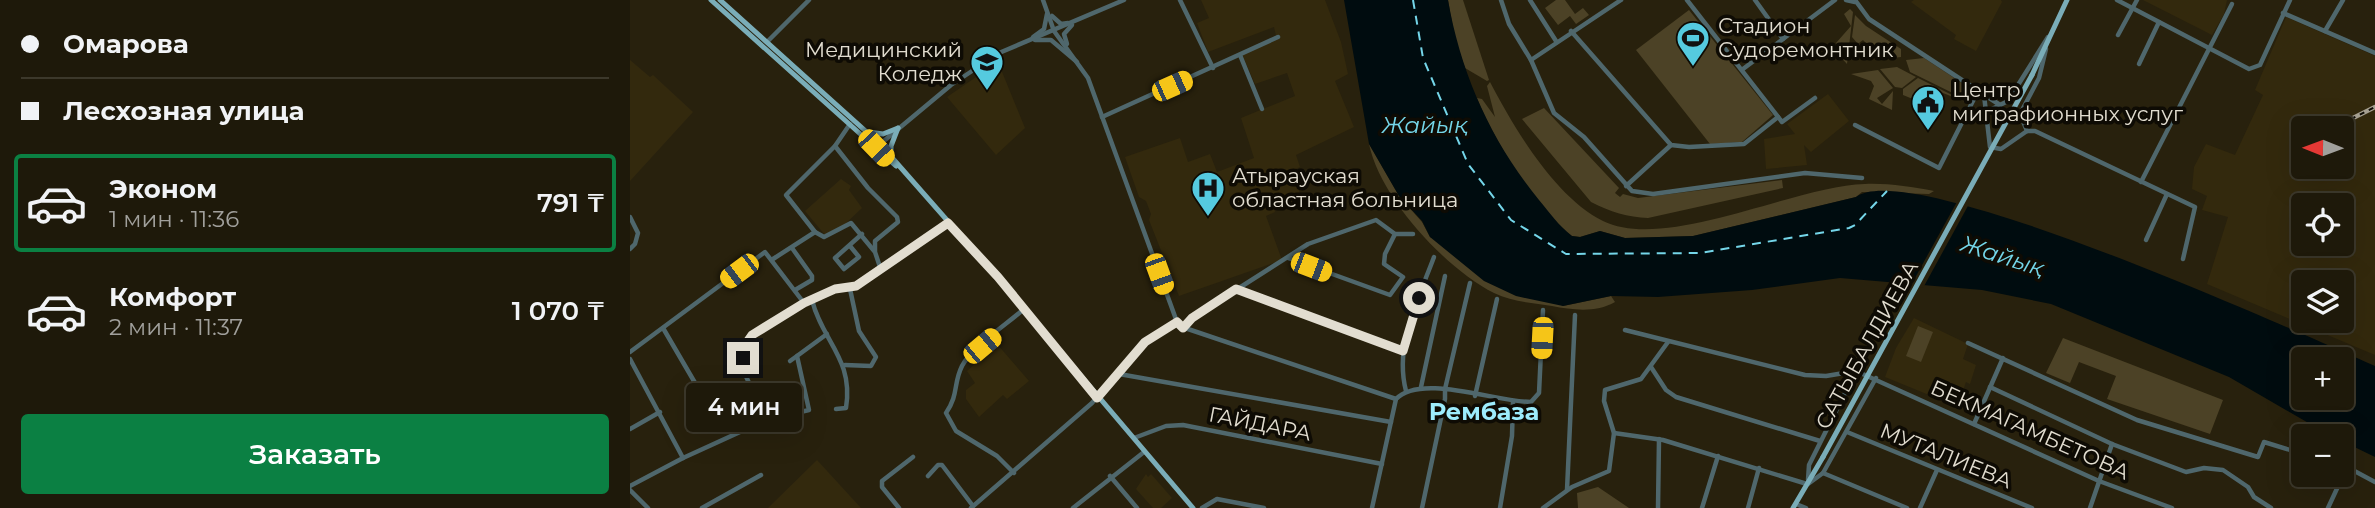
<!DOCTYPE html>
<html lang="ru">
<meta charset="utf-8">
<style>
body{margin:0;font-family:Montserrat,sans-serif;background:#262213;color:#f1f3f6;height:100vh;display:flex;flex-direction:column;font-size:26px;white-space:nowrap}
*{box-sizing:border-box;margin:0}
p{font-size:23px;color:#a1a09c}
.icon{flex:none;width:38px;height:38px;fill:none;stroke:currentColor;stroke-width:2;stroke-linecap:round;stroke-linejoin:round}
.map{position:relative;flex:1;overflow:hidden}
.side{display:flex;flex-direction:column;background:#1e190a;width:630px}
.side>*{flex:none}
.hud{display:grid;align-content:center;height:154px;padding:0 21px;background:#1e190a}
.needle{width:46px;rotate:271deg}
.controls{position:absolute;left:1661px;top:116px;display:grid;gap:14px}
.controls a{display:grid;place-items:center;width:63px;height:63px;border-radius:7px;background:#1e190a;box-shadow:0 7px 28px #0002,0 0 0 2px #3c382b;font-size:35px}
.end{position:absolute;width:32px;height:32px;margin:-16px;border:9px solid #e2ddd0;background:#111;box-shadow:0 0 0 4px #111}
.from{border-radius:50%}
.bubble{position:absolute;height:49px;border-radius:7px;background:#1e190a;box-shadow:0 7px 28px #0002,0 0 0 2px #3c382b;font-size:23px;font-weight:600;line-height:49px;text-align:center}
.car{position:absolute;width:21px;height:42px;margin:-21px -10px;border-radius:9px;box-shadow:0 0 5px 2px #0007;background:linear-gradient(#f5c518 24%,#345 0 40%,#f5c518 0 76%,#345 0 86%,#f5c518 0)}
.hud b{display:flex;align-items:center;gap:24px;height:66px;font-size:26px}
.hud b+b{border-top:2px solid #3c382b}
.hud i{width:18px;height:18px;background:#f1f3f6}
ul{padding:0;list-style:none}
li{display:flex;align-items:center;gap:21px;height:98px;margin:0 14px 10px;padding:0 7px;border:4px solid transparent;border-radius:7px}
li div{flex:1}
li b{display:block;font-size:26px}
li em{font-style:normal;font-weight:600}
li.on{border-color:#0b8043}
li>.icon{width:63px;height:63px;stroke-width:1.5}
.cta{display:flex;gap:14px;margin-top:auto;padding:14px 21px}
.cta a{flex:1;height:80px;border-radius:7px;background:#0b8043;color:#fff;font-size:28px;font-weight:600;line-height:80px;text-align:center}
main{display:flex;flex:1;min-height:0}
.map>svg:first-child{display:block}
.built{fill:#33290d;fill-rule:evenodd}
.green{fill:#4c4226}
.water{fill:#000c0f;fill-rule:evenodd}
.pier{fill:#28210d}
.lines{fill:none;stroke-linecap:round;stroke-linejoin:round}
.ferry{stroke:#74d6e9;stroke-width:2;stroke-dasharray:9 7;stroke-linecap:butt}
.minor{stroke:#4f676c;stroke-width:4.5}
.major{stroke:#7aadb8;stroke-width:5}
.rail-casing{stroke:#a6a091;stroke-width:4.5}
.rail{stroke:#0e0b04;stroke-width:2;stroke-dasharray:5;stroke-linecap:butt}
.major-bridge{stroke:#7aadb8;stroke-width:5}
.route{stroke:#e2ddd0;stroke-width:9}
.labels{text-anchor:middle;stroke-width:7;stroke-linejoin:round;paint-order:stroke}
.poi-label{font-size:21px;fill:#e2ddd0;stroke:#0e0b04;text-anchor:start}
.street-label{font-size:21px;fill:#e2ddd0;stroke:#0e0b04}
.water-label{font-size:23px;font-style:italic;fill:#74d6e9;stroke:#0e0b04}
.quarter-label{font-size:24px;font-weight:bold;fill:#9decfc;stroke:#0e0b04}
</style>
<main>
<section class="side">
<div class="hud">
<b><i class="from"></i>Омарова</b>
<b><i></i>Лесхозная улица</b>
</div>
<ul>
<li class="on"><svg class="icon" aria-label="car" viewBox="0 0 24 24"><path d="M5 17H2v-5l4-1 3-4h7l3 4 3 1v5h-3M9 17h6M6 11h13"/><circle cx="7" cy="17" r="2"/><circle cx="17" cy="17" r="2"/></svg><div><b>Эконом</b><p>1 мин · 11:36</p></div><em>791 ₸</em></li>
<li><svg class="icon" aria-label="car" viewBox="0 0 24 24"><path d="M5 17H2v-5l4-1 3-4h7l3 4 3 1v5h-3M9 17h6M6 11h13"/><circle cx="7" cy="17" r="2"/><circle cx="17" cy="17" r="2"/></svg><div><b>Комфорт</b><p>2 мин · 11:37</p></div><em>1 070 ₸</em></li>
</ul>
<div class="cta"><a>Заказать</a></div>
</section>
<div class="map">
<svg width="1745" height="508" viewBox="0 0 1745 508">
<rect width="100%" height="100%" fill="#28210d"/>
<g class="built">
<polygon points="571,0 695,0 711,42 718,74 705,81 724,127 666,155 670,167 661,171 670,193 642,202 645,212 636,216 652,260 549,296 519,220 521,214 516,201 509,197 495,157 550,138 558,162 580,154 587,172 624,158 611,118 665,96 657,73 625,84 611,52 646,36 644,27 578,52 567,23 579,18"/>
<polygon points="1284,0 1371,0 1372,2 1346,51 1324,39 1326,35 1281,2"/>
<polygon points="1513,0 1597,0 1594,14 1582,35"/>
<path d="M1656 17 1745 56V355L1577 284 1598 217 1572 210 1577 196 1562 189 1564 167 1576 144 1605 155 1633 95 1625 90ZM1673 128H1712V166H1673ZM1673 205H1712V243H1673ZM1673 282H1712V320H1673Z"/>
<polygon points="0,60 20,77 23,75 63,112 0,181"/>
<polygon points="368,62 395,128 366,155 317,97"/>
<polygon points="1198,94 1219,121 1181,152 1174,145 1177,165 1136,169 1134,139 1165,134 1157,124"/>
<polygon points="211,179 221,186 219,190 232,208 214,225 195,235 175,211"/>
<polygon points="1284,318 1338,344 1333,359 1346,365 1340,384 1336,382 1331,396 1304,384 1299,395 1255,377 1266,348"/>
<polygon points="367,344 399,381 377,399 373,395 349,417 336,399 336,390 345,383 337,371"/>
<polygon points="187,460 231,508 138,508"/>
<polygon points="516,474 518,477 521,474 542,498 531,508 523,508 506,489"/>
</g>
<g class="green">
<polygon points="818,0 833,0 859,80 857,81 835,68 825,39"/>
<polygon points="926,0 935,0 945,14 953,8 959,15 946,24 940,16 928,25 915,8"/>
<polygon points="1220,9 1223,12 1217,64 1207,53 1211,50 1206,43 1221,26 1214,14"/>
<polygon points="1059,10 1143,115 1112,142 1080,144 1006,50"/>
<polygon points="1225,15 1236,26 1271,49 1271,57 1263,58 1263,53 1254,47 1240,58 1235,52 1240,47 1233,40 1229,43 1233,50 1222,37"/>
<polygon points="1294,58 1344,91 1339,101 1280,72 1276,60"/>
<polygon points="1267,67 1286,77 1272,88 1265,87 1250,69"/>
<polygon points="1248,70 1263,88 1247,98 1252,104 1263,91 1262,110 1239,99 1244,86 1241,81 1221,74"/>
<polygon points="1288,78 1338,103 1303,89 1295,104 1273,95 1273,89"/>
<path d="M860 82C884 128 925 197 973 221 1036 252 1164 186 1235 184 1257 183 1282 187 1304 191L1299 194 1232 192 1226 197 1063 236 995 238 970 231 950 237 942 236C907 211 862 137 847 98L852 99 865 117 857 86Z"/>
<path d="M914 108 989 188 985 193 990 197 993 194 1008 198 1152 180 1153 188 1018 218C998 217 980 212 961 202L892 119Z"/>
<path d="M739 144 769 196 792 222 800 237 933 306 981 296 985 302C966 313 943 310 922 306 903 303 882 302 864 293 816 269 750 198 739 144Z"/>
<polygon points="1288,326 1303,332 1291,362 1276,356"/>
<polygon points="1433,338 1593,400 1580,434 1477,399 1486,376 1449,362 1440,383 1416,373"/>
<polygon points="968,487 999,508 948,508 947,493"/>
</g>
<path class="water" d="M714 0H818C831 74 861 141 909 200 919 212 929 226 942 236L950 237 970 231 995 238 1063 236 1226 197C1279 155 1672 334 1745 366V457L1712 441V436H1701L1599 377 1421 304 1352 290 1210 278 1122 290 1028 297 981 296 933 306 886 296 854 281 800 237 792 221 769 196 739 144ZM1673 359H1712V397H1673Z"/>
<polygon class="pier" points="1328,200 1339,204 1293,288 1280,287"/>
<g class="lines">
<polyline class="ferry" points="783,0 793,58 838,164 881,220 936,254 1070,253 1219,228 1225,225 1257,191"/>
<g class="minor">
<polyline points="413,0 424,31 458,78 547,322"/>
<polyline points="550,0 583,68"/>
<polyline points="871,0 879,24 901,60 924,113 954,137 1002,191 1023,194 1175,173 1232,178"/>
<polyline points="900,0 926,41"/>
<polyline points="1057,0 1152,122 1185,98"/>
<polyline points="1125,0 1153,39"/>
<polyline points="1216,0 1225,2"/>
<polyline points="1225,0 1239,19 1370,105"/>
<polyline points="1487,0 1619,69 1630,65 1660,0"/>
<polyline points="1653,13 1745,53"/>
<polyline points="422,16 431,24 438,23"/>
<polyline points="941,31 1041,145 1059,147 1114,144 1148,117"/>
<polyline points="1695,31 1713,0"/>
<polyline points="1488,35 1507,0"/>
<polyline points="403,37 414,29 417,14"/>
<polyline points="405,40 421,40 447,62"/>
<polyline points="137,42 179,0"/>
<polyline points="437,44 434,34 442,25"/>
<polyline points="610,55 632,109"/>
<polyline points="901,60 991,0"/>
<polyline points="1509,64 1529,22"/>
<polyline points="1113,69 1205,0"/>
<polyline points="1354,95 1360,147 1371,149 1397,131"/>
<polyline points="1356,112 1378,101 1418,37"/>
<polyline points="472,117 648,37"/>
<polyline points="1225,125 1309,168 1348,91"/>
<polyline points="1397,131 1405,131 1565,207 1553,259"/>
<polyline points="1397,131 1390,114 1409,78 1416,49"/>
<polyline points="249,145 321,85 369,53 494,0"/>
<polyline points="205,146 238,188 267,217 268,222 245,241 245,251"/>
<polyline points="1511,182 1602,4"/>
<polyline points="996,186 1041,145"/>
<polyline points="0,217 8,233 5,244 0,249"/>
<polyline points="185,232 156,195 205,146 220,124"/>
<polyline points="1516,240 1537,194"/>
<polyline points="220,246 229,257 214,269 205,258 232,234"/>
<polyline points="162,248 182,276 182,280 165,290"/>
<polyline points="658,258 760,295 773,277 754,264 755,254 765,234"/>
<polyline points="143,259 185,232 194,237 221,223 245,252 251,270"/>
<polyline points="606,289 773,351"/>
<path d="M182 300C192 341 224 359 216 408L206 409"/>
<polyline points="552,327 766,399"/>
<polyline points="33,328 75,400"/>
<polyline points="553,328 562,318 678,244 746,220 765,234 783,234"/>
<polyline points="995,330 1175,375 1196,376 1226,371 1469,481 1542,508"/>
<polyline points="1338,343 1507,420 1628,457 1634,442 1673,454"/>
<polyline points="0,352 135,252 174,303"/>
<polyline points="0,359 53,458"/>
<polyline points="160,361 167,356"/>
<polyline points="215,365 241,366 246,357 229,331 220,289"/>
<polyline points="1021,367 1036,390 1046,397 1190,441"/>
<polyline points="489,374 761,422"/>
<polyline points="791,387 815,276"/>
<polyline points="1360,387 1482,444 1556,472 1574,468 1593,470 1618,487 1624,497 1641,508"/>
<path d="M776 391C764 345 788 300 804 257"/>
<polyline points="845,396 867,299"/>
<path d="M766 399C791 373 866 402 901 402L909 393 913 310"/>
<polyline points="136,420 179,410 167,356 197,334"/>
<polyline points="1344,424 1373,358"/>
<polyline points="0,429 30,412"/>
<polyline points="1217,432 1402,508"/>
<polyline points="984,433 1033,440 1177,484"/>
<polyline points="504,438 536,426 553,425 752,464"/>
<polyline points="1717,467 1745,482"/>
<path d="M384 473 367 456 326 431 316 413C329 394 323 384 332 366 342 347 377 324 394 309"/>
<polyline points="1193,473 1277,508"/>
<polyline points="298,476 308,465 312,465 343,506"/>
<polyline points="480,476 507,508"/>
<polyline points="1178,480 1179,465 1226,371"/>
<polyline points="1178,484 1193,473 1246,378"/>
<polyline points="0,486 53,458 136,420 114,372 115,345 123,335 174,303 205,289 226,286 318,223"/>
<polyline points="0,490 18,508"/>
<polyline points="937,490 945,315"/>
<polyline points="1166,504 1176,508"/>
<polyline points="72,508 131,475"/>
<polyline points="269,508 252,487 252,481 283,457"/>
<polyline points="341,508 462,403 515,342 547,322"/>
<polyline points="443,508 514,452"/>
<polyline points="572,508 587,499 634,508"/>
<polyline points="742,508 766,399"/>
<polyline points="792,508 815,399 815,389 840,283"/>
<polyline points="870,508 882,436 883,402"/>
<polyline points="913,508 942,487 979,471 984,433 974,401 975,390 1011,379 1038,342"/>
<polyline points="1028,508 1029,439"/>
<polyline points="1072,508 1088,456"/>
<polyline points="1118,508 1129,468"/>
<polyline points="1290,508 1307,470"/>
<polyline points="1460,508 1482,444"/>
<polyline points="1698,508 1717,467 1712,465"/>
</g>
<g class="major">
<polyline points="81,0 266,166"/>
<polyline points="90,0 250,144 367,277 563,508"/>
<polyline points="1402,75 1437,0"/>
<polyline points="238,132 253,134 268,128"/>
<polyline points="261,155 261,146 268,128"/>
<polyline points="1163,508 1193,457"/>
</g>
<defs>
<polyline id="rail" points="1703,128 1745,107"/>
</defs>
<use href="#rail" class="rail-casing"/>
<use href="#rail" class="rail"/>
<polyline class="major-bridge" points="1193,457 1402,75"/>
</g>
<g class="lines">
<polyline class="route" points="113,358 115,345 122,335 174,303 205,289 226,286 318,223 368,277 467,398 515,342 547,322 553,328 562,318 606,289 773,351 789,298"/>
</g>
<defs>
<symbol id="stadium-pin" viewBox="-11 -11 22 30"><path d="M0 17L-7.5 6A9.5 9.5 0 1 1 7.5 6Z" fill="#55cadf" stroke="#0e0b04"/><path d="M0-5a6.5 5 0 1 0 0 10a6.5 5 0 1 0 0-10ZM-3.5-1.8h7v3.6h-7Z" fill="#111"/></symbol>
<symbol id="university-pin" viewBox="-11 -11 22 30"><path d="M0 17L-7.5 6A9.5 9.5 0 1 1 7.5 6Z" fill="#55cadf" stroke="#0e0b04"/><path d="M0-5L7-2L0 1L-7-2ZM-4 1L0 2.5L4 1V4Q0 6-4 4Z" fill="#111"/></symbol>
<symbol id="civic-pin" viewBox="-11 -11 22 30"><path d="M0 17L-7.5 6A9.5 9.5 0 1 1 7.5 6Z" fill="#55cadf" stroke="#0e0b04"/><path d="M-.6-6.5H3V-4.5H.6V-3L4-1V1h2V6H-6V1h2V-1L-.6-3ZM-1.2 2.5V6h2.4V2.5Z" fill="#111"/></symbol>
<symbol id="hospital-pin" viewBox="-11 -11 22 30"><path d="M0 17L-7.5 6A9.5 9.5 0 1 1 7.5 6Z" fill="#55cadf" stroke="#0e0b04"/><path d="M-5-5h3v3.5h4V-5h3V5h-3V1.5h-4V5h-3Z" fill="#111"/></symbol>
</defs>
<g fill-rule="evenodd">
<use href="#stadium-pin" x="1044" y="19" width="38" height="52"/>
<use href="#university-pin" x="338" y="43" width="38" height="52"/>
<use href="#civic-pin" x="1279" y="83" width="38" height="52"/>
<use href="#hospital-pin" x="559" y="169" width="38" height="52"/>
</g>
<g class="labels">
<g class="poi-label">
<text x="1088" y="33">Стадион<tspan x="1088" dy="24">Судоремонтник</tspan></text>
<text x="332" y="57" text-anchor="end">Медицинский<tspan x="332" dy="24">Коледж</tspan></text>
<text x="1322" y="97">Центр<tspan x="1322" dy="24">миграфионных услуг</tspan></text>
<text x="602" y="183">Атырауская<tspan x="602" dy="24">областная больница</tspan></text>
</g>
<g class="street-label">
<text transform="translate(1237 345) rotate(-61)" y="7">САТЫБАЛДИЕВА</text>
<text transform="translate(630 424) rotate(11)" y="7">ГАЙДАРА</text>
<text transform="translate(1400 430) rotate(24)" y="7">БЕКМАГАМБЕТОВА</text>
<text transform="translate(1316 456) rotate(22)" y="7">МУТАЛИЕВА</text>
</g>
<g class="water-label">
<text x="795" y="133">Жайық</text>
<text transform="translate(1373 256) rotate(18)" y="8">Жайық</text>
</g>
<g class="quarter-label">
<text x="854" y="420">Рембаза</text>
</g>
</g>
</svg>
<div class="controls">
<a><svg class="needle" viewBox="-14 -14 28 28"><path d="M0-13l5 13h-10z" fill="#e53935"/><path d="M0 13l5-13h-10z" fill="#a1a09c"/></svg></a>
<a><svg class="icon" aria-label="locate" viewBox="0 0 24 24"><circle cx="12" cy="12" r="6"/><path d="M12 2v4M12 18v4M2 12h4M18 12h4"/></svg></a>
<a><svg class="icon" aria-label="layers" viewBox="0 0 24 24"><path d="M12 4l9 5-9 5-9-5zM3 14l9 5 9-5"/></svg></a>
<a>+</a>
<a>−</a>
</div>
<i class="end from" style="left:789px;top:298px"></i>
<i class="end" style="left:113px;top:358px"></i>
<div class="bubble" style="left:56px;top:383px;width:116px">4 мин</div>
<i class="car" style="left:542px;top:86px;rotate:66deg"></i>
<i class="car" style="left:246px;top:148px;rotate:136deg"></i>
<i class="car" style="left:681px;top:267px;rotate:111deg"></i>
<i class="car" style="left:109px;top:271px;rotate:233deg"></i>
<i class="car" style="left:529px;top:274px;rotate:160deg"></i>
<i class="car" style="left:912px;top:338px;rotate:183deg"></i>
<i class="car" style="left:352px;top:346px;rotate:50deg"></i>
</div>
</main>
